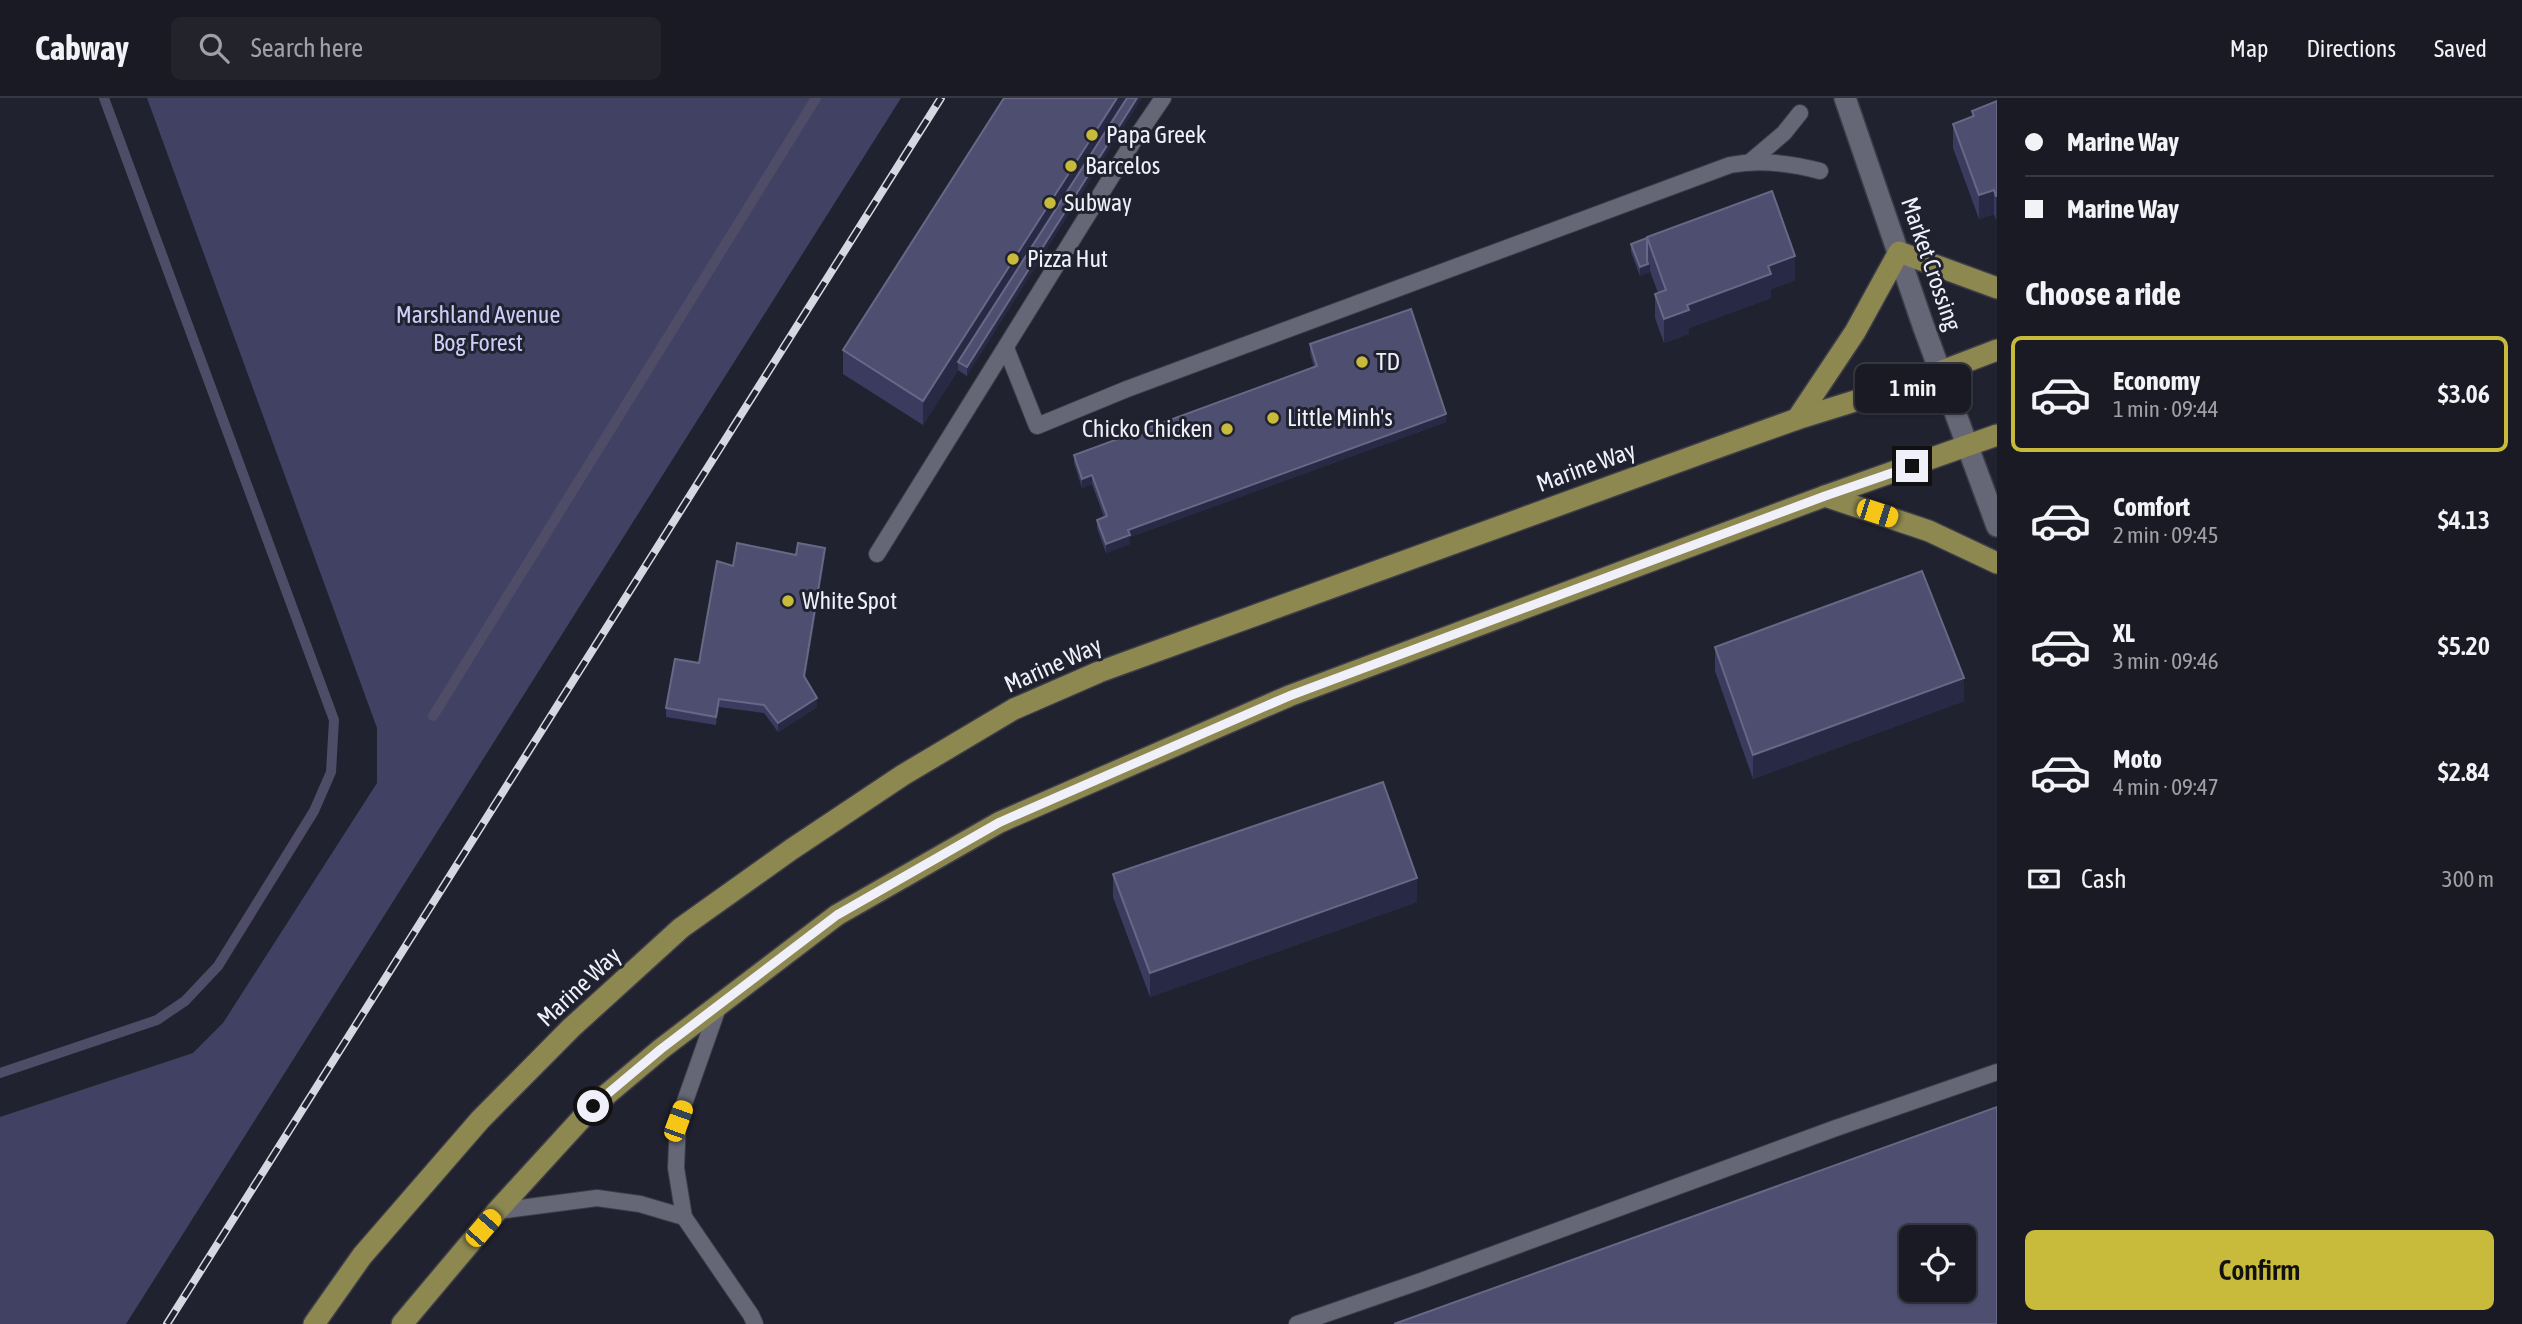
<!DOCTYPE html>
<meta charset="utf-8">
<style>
body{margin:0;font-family:"Asap Condensed",sans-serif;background:#22232b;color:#f1f3f6;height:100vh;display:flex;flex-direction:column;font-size:26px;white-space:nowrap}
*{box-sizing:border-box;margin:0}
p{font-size:23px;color:#9fa1a6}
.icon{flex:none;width:38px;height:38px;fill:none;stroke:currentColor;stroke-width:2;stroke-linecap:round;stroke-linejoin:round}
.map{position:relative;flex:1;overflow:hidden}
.details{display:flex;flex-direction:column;background:#191a23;width:525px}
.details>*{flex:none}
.guide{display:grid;align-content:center;height:154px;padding:0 28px;background:#191a23}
.controls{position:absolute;left:1899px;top:1127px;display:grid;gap:14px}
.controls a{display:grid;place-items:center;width:77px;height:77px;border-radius:10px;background:#191a23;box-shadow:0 2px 5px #0004,0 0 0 2px #373841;font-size:35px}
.end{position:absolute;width:32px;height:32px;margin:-16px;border:9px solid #f0f0fa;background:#111;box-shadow:0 0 0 4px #111}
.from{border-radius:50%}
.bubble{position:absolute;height:49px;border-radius:10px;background:#191a23;box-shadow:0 2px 5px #0004,0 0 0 2px #373841;font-size:23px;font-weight:600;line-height:49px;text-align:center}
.car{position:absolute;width:21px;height:42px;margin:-21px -10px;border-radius:9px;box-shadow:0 0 5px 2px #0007;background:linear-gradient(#f5c518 24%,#345 0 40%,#f5c518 0 76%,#345 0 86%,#f5c518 0)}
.guide b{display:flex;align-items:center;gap:24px;height:66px;font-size:26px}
.guide b+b{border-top:2px solid #373841}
.guide i{width:18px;height:18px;background:#f1f3f6}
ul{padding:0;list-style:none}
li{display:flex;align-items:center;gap:21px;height:116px;margin:0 14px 10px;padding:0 14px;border:4px solid transparent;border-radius:10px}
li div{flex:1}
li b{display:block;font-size:26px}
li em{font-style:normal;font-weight:600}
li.active{border-color:#c8bb3b}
li>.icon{width:63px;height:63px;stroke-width:1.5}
h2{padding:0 28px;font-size:32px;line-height:84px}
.pay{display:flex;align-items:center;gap:18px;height:77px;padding:0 28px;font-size:26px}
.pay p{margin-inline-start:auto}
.action{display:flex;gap:14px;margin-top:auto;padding:14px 28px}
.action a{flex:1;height:80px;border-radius:10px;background:#c8bb3b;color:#111;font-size:28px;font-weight:600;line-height:80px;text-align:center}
header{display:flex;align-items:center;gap:42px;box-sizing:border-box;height:98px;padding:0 35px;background:#191a23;border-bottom:2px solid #373841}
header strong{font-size:33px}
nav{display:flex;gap:38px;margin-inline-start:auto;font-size:24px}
.search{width:490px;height:63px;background:#22232b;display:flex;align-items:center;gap:18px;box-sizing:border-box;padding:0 24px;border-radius:10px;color:#9fa1a6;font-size:26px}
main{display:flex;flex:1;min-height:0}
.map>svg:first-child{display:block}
.green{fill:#414263}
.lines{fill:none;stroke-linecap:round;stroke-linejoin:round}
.stream{stroke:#4e4c66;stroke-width:10}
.service-casing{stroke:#3d3d49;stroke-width:18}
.minor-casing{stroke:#3d3d49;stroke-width:24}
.primary-casing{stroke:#3d3d49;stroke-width:24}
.service{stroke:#656777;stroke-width:16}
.minor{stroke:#656777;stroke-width:21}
.primary{stroke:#8d8750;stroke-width:21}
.rail-casing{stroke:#d7d7e1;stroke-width:8}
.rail{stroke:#21222f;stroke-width:5;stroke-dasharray:16;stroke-linecap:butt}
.wall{fill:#3b3b60}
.shaded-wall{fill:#282945}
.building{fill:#4e4e70;stroke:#686886;stroke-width:2;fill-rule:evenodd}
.route{stroke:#f0f0fa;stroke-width:9}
.poi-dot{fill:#c8bb3b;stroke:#21222f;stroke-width:2.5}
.labels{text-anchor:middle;stroke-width:6;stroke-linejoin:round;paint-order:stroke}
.poi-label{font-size:24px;fill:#f0f0fa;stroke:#21222f;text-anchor:start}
.street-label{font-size:24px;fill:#f0f0fa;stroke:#21222f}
.park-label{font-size:24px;fill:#cccff9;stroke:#21222f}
</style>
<header>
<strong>Cabway</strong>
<div class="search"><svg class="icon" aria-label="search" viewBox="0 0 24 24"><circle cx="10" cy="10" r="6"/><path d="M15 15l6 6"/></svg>Search here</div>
<nav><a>Map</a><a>Directions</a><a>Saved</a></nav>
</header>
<main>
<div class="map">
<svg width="1997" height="1226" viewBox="0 0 1997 1226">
<rect width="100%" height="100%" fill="#21222f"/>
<polygon class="green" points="147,0 901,0 126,1226 0,1226 0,1019 193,955 223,925 377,685 377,630"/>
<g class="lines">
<g class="stream">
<polyline points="433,618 816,0"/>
<polyline points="0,975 157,922 185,903 218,868 314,713 331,674 334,622 104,0"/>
</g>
<defs>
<g id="service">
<polyline points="1751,63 1784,35 1800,15"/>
<path d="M1006 250 1037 328 1127 291 1730 67C1761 61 1790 65 1820 73"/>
<polyline points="877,456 1133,44 1163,0"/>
<polyline points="719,907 678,1023 676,1070 684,1119 751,1217 755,1226"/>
<polyline points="497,1113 597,1100 640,1106 684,1119"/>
<polyline points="1297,1226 1421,1183 1836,1030 1997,974"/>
</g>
<polyline id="minor" points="1845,0 1924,230 1997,428"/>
<g id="primary">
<polyline points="1797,321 1855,234 1899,154 1997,190"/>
<polyline points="1825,398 1929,433 1997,465"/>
<polyline points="314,1226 362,1158 480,1022 571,930 681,830 792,751 903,677 1014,611 1099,574 1719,349 1797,321 1900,289 1997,252"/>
<polyline points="402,1226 497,1113 593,1008 661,951 837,817 1000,724 1289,598 1825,398 1997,337"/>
</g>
</defs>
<use href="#service" class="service-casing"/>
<use href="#minor" class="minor-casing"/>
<use href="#primary" class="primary-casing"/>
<use href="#service" class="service"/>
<use href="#minor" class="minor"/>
<use href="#primary" class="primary"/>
<defs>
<polyline id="rail" points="167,1226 941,0"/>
</defs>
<use href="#rail" class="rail-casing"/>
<use href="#rail" class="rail"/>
</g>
<g class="wall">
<polygon points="1004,0 967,278 958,272 923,327 843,276 843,252"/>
<polygon points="1997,3 1996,122 1994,116 1979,121 1953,50 1953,26 1972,19 1972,13"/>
<polygon points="1647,140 1795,182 1771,191 1771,200 1689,230 1689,236 1664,245 1655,220 1655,196 1658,195 1650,173 1650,174 1640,178 1631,154 1631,146"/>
<polygon points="1310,246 1446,324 1130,439 1130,446 1106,455 1097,430 1097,422 1104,419 1092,386 1082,390 1074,365 1074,357 1314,269 1310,255"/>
<polygon points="796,457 825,458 805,580 817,609 778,634 764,615 719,609 716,627 666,619 666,610 699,565 733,468"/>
<polygon points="1715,549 1964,603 1753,681 1715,573"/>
<polygon points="1113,776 1417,804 1150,899 1113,799"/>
</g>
<g class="shaded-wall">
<polygon points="1117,0 1132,0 958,264 958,272 923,327 923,303"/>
<polygon points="1137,0 1142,0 967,278 967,269"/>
<polygon points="1994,92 1994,116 1979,121 1979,97"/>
<rect x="1996" y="98" width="1" height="24"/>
<polygon points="1795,158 1795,182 1771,191 1771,200 1689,230 1689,236 1664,245 1664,221 1687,207 1768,168"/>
<polygon points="1650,166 1650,174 1640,178 1640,169"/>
<polygon points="1446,316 1446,324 1130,439 1130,446 1106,455 1106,446 1128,432"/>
<polygon points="1092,377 1092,386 1082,390 1082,381"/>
<polygon points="825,450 825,458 804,586 804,578"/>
<polygon points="1964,580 1964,603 1753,681 1753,657"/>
<polygon points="817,600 817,609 778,634 778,625"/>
<polygon points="719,601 719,609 716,627 716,619"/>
<polygon points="1417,780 1417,804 1150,899 1150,875"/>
</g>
<g class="building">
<polygon points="1004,0 1117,0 923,303 843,252"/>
<polygon points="1127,0 1137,0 967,269 958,264"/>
<polygon points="1997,3 1997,98 1996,98 1994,92 1979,97 1953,26 1974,18 1972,13"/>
<polygon points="1772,93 1795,158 1768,168 1771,176 1687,207 1689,212 1664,221 1655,196 1666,192 1647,139"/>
<polygon points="1647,140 1647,163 1648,166 1640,169 1631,146"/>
<polygon points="1411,211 1446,316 1128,432 1130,437 1106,446 1097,422 1107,418 1092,377 1082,381 1074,357 1317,268 1310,246"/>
<polygon points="737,445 796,457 798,445 825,450 804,578 817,600 778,625 764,607 719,601 716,619 666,610 675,561 699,565 717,463 733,468"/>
<polygon points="1922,473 1964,580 1753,657 1715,549"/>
<polygon points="1383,684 1417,780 1150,875 1113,776"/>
<path d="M1997 1009V1226H1394ZM1911 1139H1964V1192H1911Z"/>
</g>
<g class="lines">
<polyline class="route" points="593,1008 661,951 837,817 1000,724 1289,598 1825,398 1912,368"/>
</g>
<g class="poi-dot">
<circle cx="1092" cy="37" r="7"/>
<circle cx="1071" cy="68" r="7"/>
<circle cx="1050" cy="105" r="7"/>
<circle cx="1013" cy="161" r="7"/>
<circle cx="1362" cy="264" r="7"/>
<circle cx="1273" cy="320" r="7"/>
<circle cx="1227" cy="331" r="7"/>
<circle cx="788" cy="503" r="7"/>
</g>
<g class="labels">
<g class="poi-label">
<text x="1106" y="45">Papa Greek</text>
<text x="1085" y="76">Barcelos</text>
<text x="1064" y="113">Subway</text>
<text x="1027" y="169">Pizza Hut</text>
<text x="1376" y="272">TD</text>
<text x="1287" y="328">Little Minh's</text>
<text x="1213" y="339" text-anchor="end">Chicko Chicken</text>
<text x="802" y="511">White Spot</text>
</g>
<g class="street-label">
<text transform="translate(1931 166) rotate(71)" y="8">Market Crossing</text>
<text transform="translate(1586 369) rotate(-20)" y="8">Marine Way</text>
<text transform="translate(1053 567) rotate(-24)" y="8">Marine Way</text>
<text transform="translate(579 889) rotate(-43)" y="8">Marine Way</text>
</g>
<g class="park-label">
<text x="478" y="225">Marshland Avenue<tspan x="478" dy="28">Bog Forest</tspan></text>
</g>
</g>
</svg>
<div class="controls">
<a><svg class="icon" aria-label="locate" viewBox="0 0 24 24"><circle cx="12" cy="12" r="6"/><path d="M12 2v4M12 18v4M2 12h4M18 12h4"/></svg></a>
</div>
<i class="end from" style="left:593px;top:1008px"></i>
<i class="end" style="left:1912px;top:368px"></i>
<div class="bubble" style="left:1855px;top:266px;width:116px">1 min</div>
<i class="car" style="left:1877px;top:415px;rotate:108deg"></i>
<i class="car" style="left:678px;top:1023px;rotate:20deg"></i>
<i class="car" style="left:483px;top:1130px;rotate:41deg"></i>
</div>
<section class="details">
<div class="guide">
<b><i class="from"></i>Marine Way</b>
<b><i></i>Marine Way</b>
</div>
<h2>Choose a ride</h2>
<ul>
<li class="active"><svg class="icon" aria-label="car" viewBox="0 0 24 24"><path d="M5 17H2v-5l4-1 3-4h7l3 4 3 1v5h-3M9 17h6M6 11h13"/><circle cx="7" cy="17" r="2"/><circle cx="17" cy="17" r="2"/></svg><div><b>Economy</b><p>1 min · 09:44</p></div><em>$3.06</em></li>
<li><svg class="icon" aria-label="car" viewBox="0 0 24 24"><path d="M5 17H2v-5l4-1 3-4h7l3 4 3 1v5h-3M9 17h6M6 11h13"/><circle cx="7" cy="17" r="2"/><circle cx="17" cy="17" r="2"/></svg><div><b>Comfort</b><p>2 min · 09:45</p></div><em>$4.13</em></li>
<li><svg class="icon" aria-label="car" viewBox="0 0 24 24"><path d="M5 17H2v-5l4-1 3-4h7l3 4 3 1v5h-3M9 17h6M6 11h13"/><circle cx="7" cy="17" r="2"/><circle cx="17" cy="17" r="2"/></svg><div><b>XL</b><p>3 min · 09:46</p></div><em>$5.20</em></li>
<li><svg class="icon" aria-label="car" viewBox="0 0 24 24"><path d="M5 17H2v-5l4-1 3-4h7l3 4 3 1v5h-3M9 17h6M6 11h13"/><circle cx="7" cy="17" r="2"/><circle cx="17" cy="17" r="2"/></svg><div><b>Moto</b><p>4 min · 09:47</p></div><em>$2.84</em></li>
</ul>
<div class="pay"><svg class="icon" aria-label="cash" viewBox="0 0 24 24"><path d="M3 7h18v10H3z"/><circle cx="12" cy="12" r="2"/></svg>Cash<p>300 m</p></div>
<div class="action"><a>Confirm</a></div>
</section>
</main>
